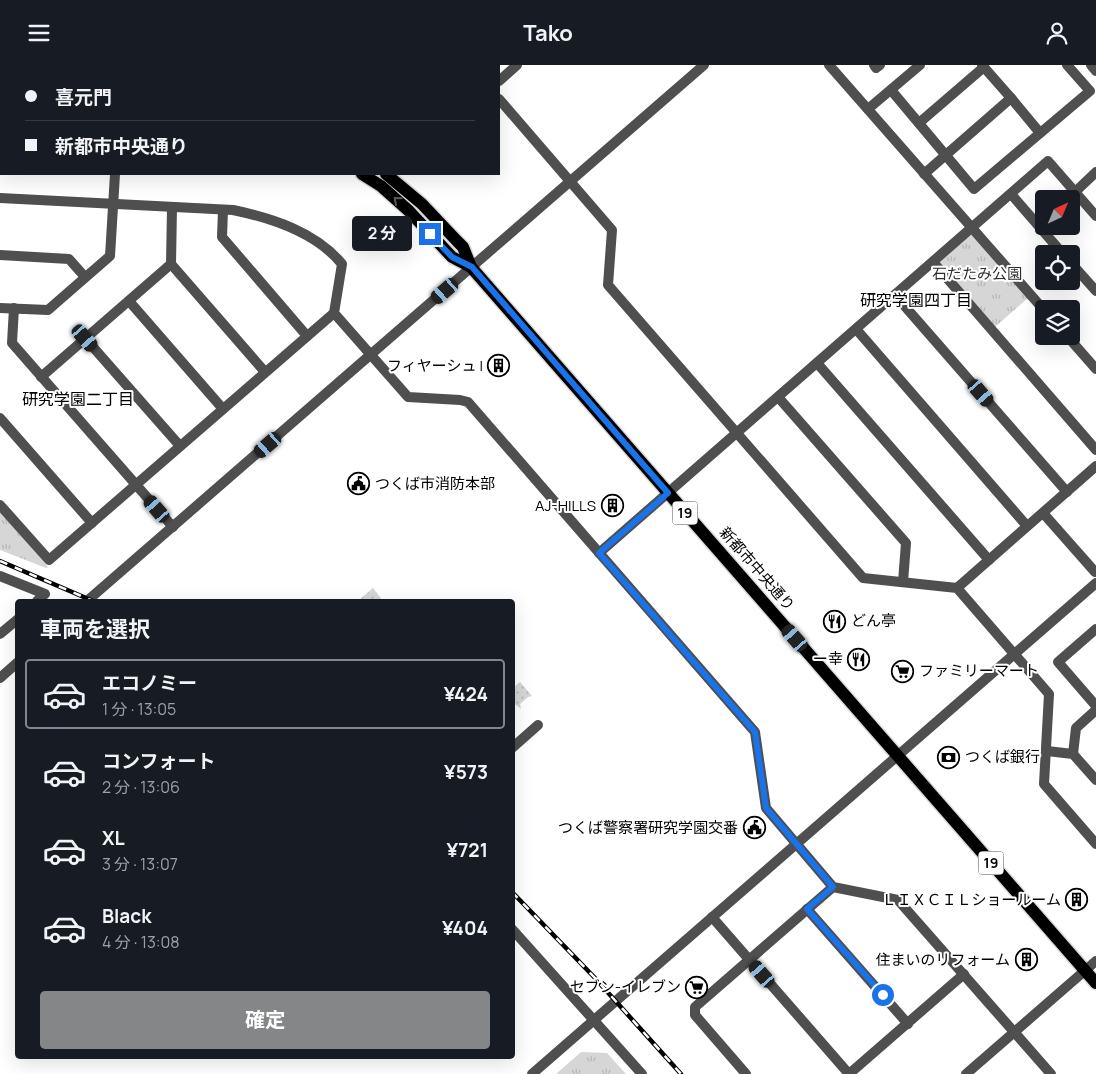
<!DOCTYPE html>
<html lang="ja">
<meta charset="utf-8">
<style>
body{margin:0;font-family:Manrope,"Noto Sans JP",sans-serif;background:#242831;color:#f1f3f6;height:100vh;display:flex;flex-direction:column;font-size:19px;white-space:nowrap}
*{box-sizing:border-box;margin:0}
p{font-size:16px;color:#9ea1a6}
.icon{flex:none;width:28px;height:28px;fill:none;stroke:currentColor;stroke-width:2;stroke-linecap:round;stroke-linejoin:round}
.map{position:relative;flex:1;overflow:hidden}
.drawer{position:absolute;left:15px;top:534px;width:500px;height:460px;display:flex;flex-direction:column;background:#171b24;border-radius:5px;box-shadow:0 5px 20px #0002}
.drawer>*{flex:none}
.top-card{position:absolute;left:0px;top:0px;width:500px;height:110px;box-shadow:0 5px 20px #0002;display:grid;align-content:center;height:110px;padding:0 25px;background:#171b24}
.needle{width:32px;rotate:44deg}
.buttons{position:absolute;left:1035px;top:125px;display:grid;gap:10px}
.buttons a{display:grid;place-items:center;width:45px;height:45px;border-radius:5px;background:#171b24;box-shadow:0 5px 20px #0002;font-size:25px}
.end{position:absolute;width:22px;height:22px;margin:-11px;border:6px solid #1a73e8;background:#fff;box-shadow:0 0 0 2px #fff}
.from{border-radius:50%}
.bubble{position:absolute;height:35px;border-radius:5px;background:#171b24;box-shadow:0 5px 20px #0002;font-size:16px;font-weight:700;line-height:35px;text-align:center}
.car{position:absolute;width:15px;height:30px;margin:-15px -8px;border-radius:6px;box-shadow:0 0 4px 1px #0007;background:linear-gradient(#222 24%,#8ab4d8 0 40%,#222 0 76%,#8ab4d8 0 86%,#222 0)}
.top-card b{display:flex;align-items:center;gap:18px;height:48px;font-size:19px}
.top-card b+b{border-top:1px solid #363941}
.top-card i{width:12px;height:12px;background:#f1f3f6}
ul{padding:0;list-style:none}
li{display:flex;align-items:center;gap:15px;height:70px;margin:0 10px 8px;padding:0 15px;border:2px solid transparent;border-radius:5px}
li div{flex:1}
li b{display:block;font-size:19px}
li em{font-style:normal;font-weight:700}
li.on{border-color:#858687}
li>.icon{width:45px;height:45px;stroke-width:1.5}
h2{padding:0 25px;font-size:22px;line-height:60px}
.button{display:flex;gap:10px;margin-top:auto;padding:10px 25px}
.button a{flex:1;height:58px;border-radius:5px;background:#858687;color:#fff;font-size:20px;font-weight:700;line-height:58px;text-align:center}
header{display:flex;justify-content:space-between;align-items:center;height:65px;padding:0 25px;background:#171b24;font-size:22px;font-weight:700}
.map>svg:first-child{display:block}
.grass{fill:url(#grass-dots)}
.park{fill:url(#park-tufts)}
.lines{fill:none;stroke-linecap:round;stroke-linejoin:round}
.major-casing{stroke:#dbdbdb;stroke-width:15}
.minor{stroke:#4f4f4f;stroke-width:10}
.major{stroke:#000;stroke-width:12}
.rail-casing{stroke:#000;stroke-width:4.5}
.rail{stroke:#fff;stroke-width:2.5;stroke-dasharray:8;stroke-linecap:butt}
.oneway{stroke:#595959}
.route{stroke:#1a73e8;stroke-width:6}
.labels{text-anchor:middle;stroke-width:4;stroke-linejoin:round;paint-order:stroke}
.shield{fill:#fff;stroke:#4c4c4c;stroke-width:1}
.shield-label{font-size:14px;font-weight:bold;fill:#000}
.park-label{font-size:15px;fill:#2d2d2d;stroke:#fff}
.poi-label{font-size:15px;fill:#000;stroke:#fff;text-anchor:end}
.street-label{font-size:15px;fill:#000;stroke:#fff}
.neighbourhood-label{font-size:16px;fill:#000;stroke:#fff}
</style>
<header><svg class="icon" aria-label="menu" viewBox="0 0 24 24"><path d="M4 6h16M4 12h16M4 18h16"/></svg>Tako<svg class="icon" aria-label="person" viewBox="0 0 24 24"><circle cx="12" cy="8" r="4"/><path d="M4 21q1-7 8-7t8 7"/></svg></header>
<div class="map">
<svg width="1096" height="1009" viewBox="0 0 1096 1009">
<defs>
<pattern id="grass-dots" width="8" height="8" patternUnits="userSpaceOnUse" patternTransform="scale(1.25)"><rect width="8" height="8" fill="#d6d6d6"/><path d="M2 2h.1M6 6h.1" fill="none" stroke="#b6b6b6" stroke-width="1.8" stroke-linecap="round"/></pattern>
<pattern id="park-tufts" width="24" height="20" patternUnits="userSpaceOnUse" patternTransform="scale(1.25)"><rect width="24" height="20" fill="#d6d6d6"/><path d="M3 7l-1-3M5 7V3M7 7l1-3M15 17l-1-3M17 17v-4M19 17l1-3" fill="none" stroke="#b6b6b6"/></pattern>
</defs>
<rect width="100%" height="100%" fill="#fff"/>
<g class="grass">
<polygon points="373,523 383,536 358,536"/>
<polygon points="520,617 532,631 528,632 520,639 521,644 512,637 513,623"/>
</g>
<g class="park">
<polygon points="969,169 972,170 1028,233 995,262 940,200 940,195"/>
<polygon points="0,445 48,502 46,503 0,485"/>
<polygon points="581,987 607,988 626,1009 556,1009"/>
</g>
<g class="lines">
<defs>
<g id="major">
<polyline points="0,35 1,35"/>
<polyline points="0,48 1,48"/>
<polyline points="362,109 381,121 409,146 452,192 471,202"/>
<polyline points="386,109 422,139 457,176 463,182 471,202 1096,918"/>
</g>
</defs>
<use href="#major" class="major-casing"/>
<g class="minor">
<polyline points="406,0 409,1"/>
<polyline points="469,0 470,1"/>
<polyline points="829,0 1044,245"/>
<polyline points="874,0 876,3 880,0"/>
<polyline points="1091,0 1096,6"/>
<polyline points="124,1 124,0"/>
<polyline points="499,16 517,0"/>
<polyline points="891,25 974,124 1090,26 1067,0"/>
<polyline points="1011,33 1040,68"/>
<polyline points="499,34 612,165 608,220 863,513 957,523 1049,629 1044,719 1096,779"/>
<polyline points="868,44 920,0"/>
<polyline points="919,58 984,2"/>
<polyline points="924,109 1011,33 982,0"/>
<polyline points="1075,127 1096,107"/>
<polyline points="1011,129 1063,189"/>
<path d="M0 133 233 145C272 153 316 167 342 199L334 248 408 332 460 335 468 337 755 667 766 743 833 822 898 835 1051 1009"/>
<polyline points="172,142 171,199 265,307"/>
<polyline points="223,145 222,172 307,271"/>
<polyline points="0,190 69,194 85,212"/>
<polyline points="933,197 1096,385"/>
<polyline points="1071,198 1096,226"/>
<polyline points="895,230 1067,427"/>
<polyline points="129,236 223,344"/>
<polyline points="0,243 48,245 110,191 115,109"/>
<polyline points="14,243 12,278 173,462"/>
<polyline points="856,264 1027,461"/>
<polyline points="1067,271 1096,304"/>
<polyline points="85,273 180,381"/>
<polyline points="817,298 989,495"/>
<polyline points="41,312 171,199"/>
<polyline points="778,332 906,478 903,517"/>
<polyline points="0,353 92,458"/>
<polyline points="0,440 49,495 334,248"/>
<polyline points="1043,448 1095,507"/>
<polyline points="599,488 1048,96 1096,151"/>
<polyline points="0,511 45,529 37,536"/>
<polyline points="957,523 1096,401"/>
<polyline points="87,536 704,0"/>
<polyline points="1096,564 1058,597 1096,641"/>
<polyline points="0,569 18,554"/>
<polyline points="0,613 18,597"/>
<polyline points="512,683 538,660"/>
<polyline points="1047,686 1073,689 1096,715"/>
<polyline points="1073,689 1076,663 1096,645"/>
<polyline points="807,844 908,959"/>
<polyline points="712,852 849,1009"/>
<polyline points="512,864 642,1009"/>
<polyline points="532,1009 1096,518"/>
<polyline points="746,1009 695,950 695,942 833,822"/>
<polyline points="849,1009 964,909"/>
<polyline points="966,1009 1096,896"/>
</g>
<use href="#major" class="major"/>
<defs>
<g id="rail">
<polyline points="0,496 93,536"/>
<polyline points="512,827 594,912 681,1009"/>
</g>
</defs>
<use href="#rail" class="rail-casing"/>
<use href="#rail" class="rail"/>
</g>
<defs><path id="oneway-chevron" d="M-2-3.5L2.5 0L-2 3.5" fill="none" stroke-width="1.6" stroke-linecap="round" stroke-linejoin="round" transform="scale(1.25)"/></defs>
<use class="oneway" href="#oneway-chevron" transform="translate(397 135) rotate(-139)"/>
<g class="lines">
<polyline class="route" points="430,169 452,192 472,202 668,428 599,488 755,667 766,743 833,822 807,844 883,930"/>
</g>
<defs>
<symbol id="building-ring" viewBox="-11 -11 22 22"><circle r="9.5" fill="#fff" stroke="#000" stroke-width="1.5"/><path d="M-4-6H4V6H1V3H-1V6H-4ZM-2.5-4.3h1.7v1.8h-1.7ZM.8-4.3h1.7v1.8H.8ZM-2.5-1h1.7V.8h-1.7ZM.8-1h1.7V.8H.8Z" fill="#000"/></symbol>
<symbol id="civic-ring" viewBox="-11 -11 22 22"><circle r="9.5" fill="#fff" stroke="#000" stroke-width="1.5"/><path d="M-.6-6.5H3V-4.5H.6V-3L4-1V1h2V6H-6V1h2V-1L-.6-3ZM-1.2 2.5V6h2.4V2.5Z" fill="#000"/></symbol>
<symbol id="restaurant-ring" viewBox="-11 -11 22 22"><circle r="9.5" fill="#fff" stroke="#000" stroke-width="1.5"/><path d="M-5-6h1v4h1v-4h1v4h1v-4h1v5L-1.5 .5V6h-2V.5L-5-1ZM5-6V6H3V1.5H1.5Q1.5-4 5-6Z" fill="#000"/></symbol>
<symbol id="supermarket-ring" viewBox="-11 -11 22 22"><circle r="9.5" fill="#fff" stroke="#000" stroke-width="1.5"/><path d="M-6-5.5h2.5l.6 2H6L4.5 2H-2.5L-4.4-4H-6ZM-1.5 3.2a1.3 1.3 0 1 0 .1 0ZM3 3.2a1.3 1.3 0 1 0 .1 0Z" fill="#000"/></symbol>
<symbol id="bank-ring" viewBox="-11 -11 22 22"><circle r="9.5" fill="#fff" stroke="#000" stroke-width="1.5"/><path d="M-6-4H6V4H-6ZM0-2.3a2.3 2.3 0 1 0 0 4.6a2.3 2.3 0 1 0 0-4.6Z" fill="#000"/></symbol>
</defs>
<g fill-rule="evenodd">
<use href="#building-ring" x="486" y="288" width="25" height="25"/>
<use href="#civic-ring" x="346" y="406" width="25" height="25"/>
<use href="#building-ring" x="600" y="428" width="25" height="25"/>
<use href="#restaurant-ring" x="822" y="544" width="25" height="25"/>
<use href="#restaurant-ring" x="846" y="582" width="25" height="25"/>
<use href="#supermarket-ring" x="890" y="594" width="25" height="25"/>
<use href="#bank-ring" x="936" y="680" width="25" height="25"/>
<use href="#civic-ring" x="742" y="750" width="25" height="25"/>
<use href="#building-ring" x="1064" y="822" width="25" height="25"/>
<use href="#building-ring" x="1014" y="882" width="25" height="25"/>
<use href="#supermarket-ring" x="684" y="910" width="25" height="25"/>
</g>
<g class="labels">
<g class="shield">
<rect x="672.5" y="436.5" width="25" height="23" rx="4"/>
<rect x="978.5" y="786.5" width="25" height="23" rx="4"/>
</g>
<g class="shield-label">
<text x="685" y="453">19</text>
<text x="991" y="803">19</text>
</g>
<g class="park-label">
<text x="977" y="214">石だたみ公園</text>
</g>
<g class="poi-label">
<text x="483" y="306">フィヤーシュ I</text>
<text x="375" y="424" text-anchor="start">つくば市消防本部</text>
<text x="596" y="446">AJ-HILLS</text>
<text x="851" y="561" text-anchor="start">どん亭</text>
<text x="843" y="599">ー幸</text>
<text x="919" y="611" text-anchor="start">ファミリーマート</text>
<text x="965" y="697" text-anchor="start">つくば銀行</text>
<text x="738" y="768">つくば警察署研究学園交番</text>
<text x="1061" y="840">ＬＩＸＣＩＬショールーム</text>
<text x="1010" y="900">住まいのリフォーム</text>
<text x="681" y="927">セブン-イレブン</text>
</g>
<g class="street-label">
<text transform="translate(757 504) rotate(49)" y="5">新都市中央通り</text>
</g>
<g class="neighbourhood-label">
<text x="916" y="241">研究学園四丁目</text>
<text x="78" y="340">研究学園二丁目</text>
</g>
</g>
</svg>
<div class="buttons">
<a><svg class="needle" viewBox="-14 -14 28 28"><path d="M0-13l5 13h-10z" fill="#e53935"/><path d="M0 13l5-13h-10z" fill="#9ea1a6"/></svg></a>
<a><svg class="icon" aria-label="locate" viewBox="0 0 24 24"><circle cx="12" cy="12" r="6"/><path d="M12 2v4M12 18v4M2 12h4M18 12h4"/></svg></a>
<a><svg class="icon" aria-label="layers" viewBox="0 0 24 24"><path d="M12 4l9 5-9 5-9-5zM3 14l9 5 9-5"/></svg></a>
</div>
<i class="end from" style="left:883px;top:930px"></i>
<i class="end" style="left:430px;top:169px"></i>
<div class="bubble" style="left:352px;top:151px;width:60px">2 分</div>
<i class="car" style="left:445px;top:226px;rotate:229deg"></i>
<i class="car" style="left:85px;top:273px;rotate:139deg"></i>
<i class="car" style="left:981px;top:328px;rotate:139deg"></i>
<i class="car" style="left:268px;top:380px;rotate:229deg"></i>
<i class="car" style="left:157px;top:444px;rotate:319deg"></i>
<i class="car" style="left:795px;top:573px;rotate:319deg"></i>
<i class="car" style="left:762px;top:909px;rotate:319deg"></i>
<div class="top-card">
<b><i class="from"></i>喜元門</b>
<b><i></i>新都市中央通り</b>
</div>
<section class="drawer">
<h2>車両を選択</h2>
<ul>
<li class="on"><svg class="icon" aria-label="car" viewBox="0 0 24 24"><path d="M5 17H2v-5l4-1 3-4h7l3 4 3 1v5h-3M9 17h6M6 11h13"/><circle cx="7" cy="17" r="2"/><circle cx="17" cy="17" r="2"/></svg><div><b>エコノミー</b><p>1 分 · 13:05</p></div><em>¥424</em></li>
<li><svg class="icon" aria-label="car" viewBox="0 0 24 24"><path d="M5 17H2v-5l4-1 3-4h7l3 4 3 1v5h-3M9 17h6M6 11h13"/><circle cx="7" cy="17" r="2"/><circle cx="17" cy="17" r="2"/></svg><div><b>コンフォート</b><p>2 分 · 13:06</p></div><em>¥573</em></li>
<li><svg class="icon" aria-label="car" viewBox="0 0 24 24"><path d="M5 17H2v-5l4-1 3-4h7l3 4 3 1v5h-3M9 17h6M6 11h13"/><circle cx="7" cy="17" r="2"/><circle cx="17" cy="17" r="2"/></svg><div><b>XL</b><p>3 分 · 13:07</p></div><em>¥721</em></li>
<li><svg class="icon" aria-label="car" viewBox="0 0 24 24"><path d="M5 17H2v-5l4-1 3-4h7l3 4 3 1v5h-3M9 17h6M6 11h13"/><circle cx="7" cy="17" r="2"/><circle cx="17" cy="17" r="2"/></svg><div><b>Black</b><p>4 分 · 13:08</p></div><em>¥404</em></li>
</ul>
<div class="button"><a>確定</a></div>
</section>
</div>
